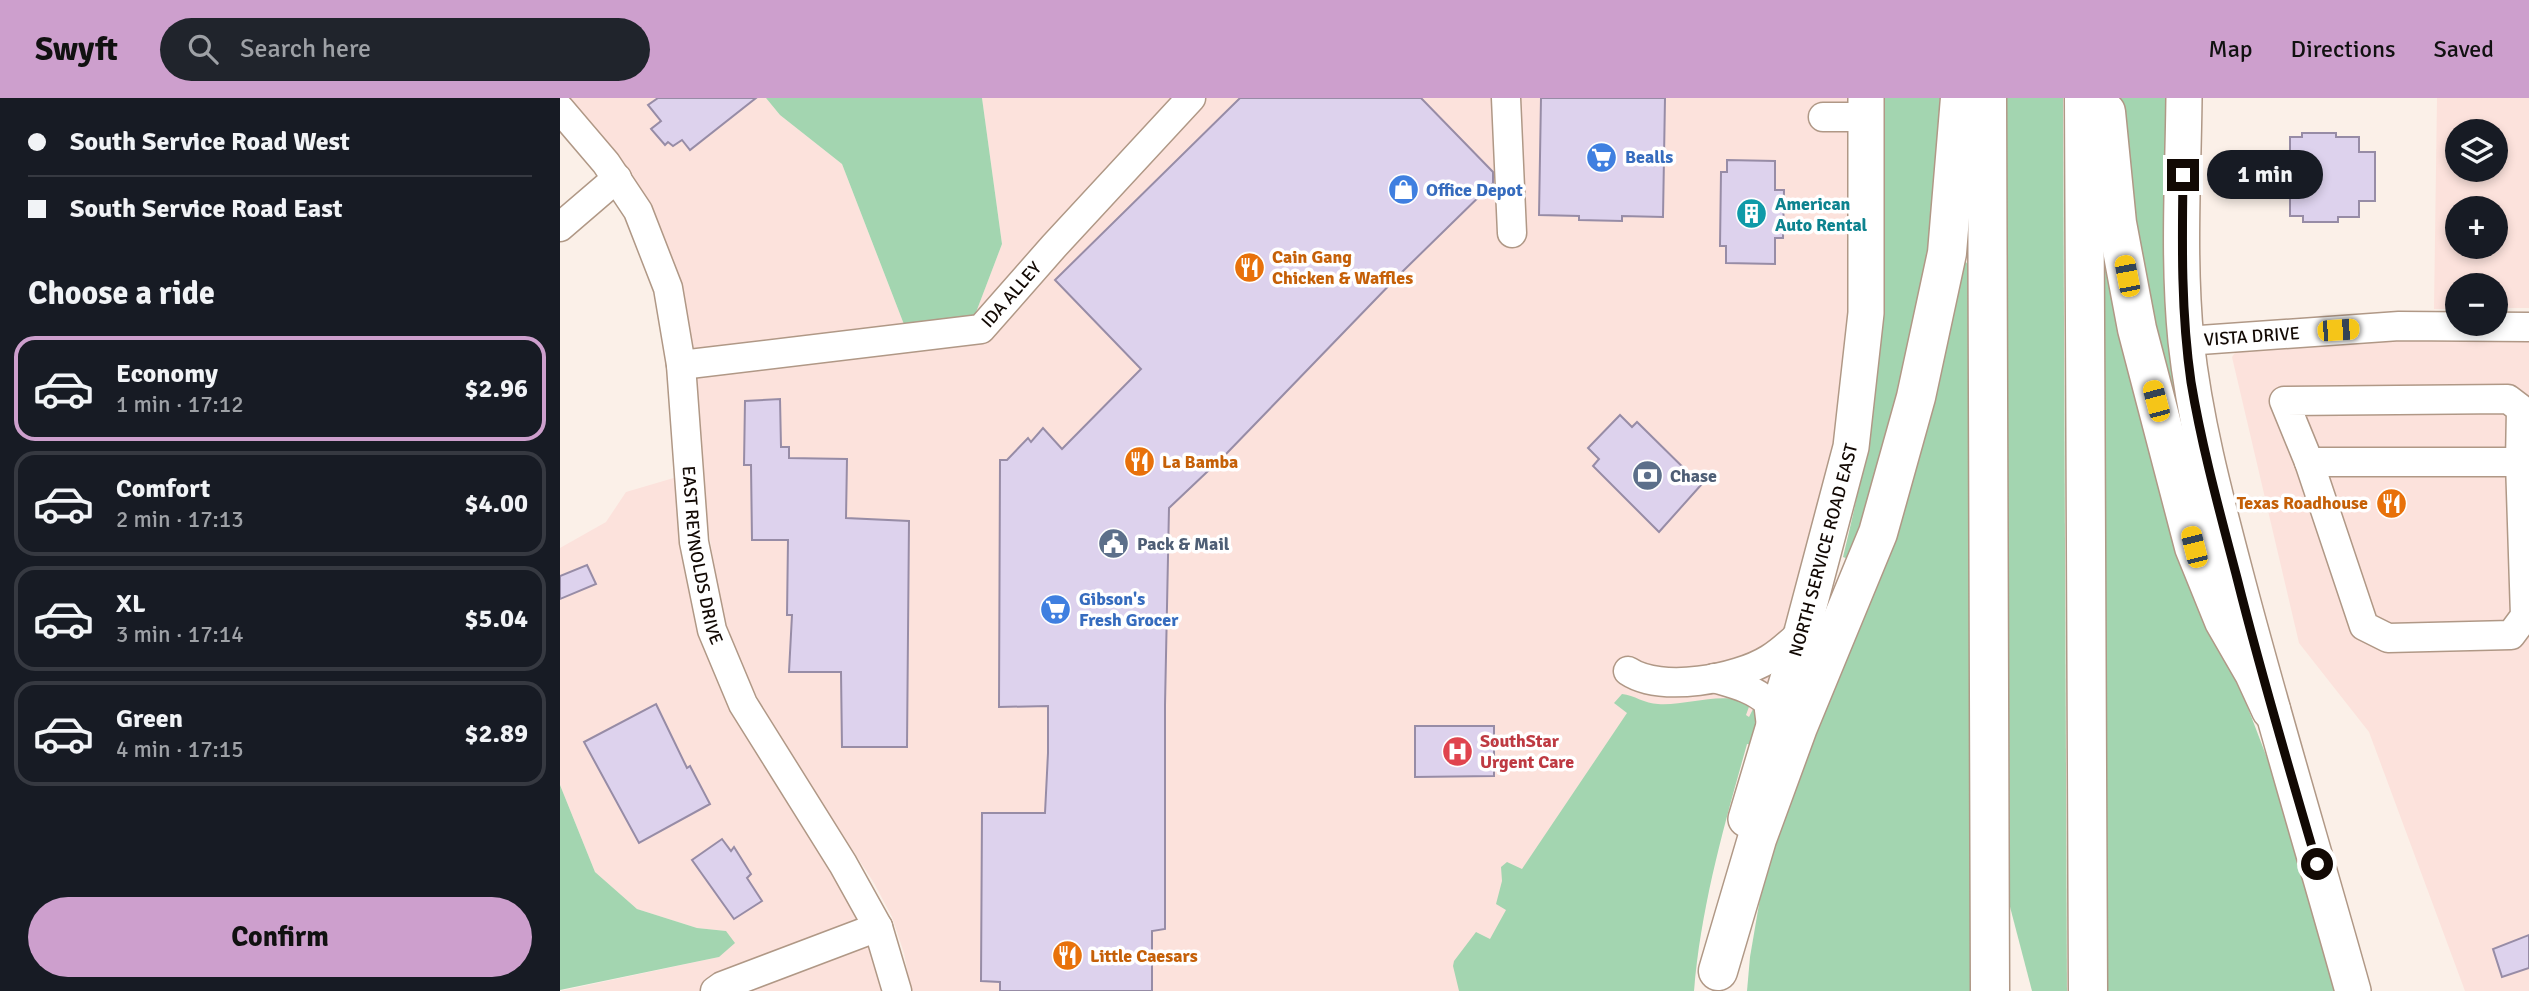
<!DOCTYPE html>
<meta charset="utf-8">
<style>
body{margin:0;font-family:Signika,sans-serif;background:#20242c;color:#f1f3f6;height:100vh;display:flex;flex-direction:column;font-size:26px;white-space:nowrap}
*{box-sizing:border-box;margin:0}
p{font-size:23px;color:#9ea1a6}
.icon{flex:none;width:38px;height:38px;fill:none;stroke:currentColor;stroke-width:2;stroke-linecap:round;stroke-linejoin:round}
.map{position:relative;flex:1;overflow:hidden}
.details{display:flex;flex-direction:column;background:#171b24;width:560px}
.details>*{flex:none}
.banner{display:grid;align-content:center;height:154px;padding:0 28px;background:#171b24}
.fabs{position:absolute;left:1885px;top:21px;display:grid;gap:14px}
.fabs a{display:grid;place-items:center;width:63px;height:63px;border-radius:50%;background:#171b24;box-shadow:0 4px 10px #0003;font-size:35px}
.end{position:absolute;width:32px;height:32px;margin:-16px;border:9px solid #120904;background:#fff;box-shadow:0 0 0 4px #fff}
.from{border-radius:50%}
.bubble{position:absolute;height:49px;border-radius:24px;background:#171b24;box-shadow:0 4px 10px #0003;font-size:23px;font-weight:700;line-height:49px;text-align:center}
.car{position:absolute;width:21px;height:42px;margin:-21px -10px;border-radius:9px;box-shadow:0 0 5px 2px #0007;background:linear-gradient(#f5c518 24%,#345 0 40%,#f5c518 0 76%,#345 0 86%,#f5c518 0)}
.banner b{display:flex;align-items:center;gap:24px;height:66px;font-size:26px}
.banner b+b{border-top:2px solid #363941}
.banner i{width:18px;height:18px;background:#f1f3f6}
ul{padding:0;list-style:none}
li{display:flex;align-items:center;gap:21px;height:105px;margin:0 14px 10px;padding:0 14px;border:4px solid #363941;border-radius:21px}
li div{flex:1}
li b{display:block;font-size:26px}
li em{font-style:normal;font-weight:700}
li.selected{border-color:#cd9fcd}
li>.icon{width:63px;height:63px;stroke-width:1.5}
h2{padding:0 28px;font-size:32px;line-height:84px}
.primary-button{display:flex;gap:14px;margin-top:auto;padding:14px 28px}
.primary-button a{flex:1;height:80px;border-radius:42px;background:#cd9fcd;color:#111;font-size:28px;font-weight:700;line-height:80px;text-align:center}
header{display:flex;align-items:center;gap:42px;box-sizing:border-box;height:98px;padding:0 35px;background:#cd9fcd;color:#111}
header strong{font-size:33px}
nav{display:flex;gap:38px;margin-inline-start:auto;font-size:24px}
.search{width:490px;height:63px;background:#20242c;display:flex;align-items:center;gap:18px;box-sizing:border-box;padding:0 24px;border-radius:38px;color:#9ea1a6;font-size:26px}
main{display:flex;flex:1;min-height:0}
.map>svg:first-child{display:block}
.commercial{fill:#fce2dc;fill-rule:evenodd}
.green{fill:#a3d5b0}
.building{fill:#ddd2ed;stroke:#978ca6;stroke-width:2}
.lines{fill:none;stroke-linecap:round;stroke-linejoin:round}
.minor-casing{stroke:#b09886;stroke-width:31}
.major-casing{stroke:#b09886;stroke-width:38}
.highway-casing{stroke:#b09886;stroke-width:41}
.minor{stroke:#fff;stroke-width:28}
.major{stroke:#fff;stroke-width:35}
.highway{stroke:#fff;stroke-width:38}
.route{stroke:#120904;stroke-width:9}
.labels{text-anchor:middle;stroke-width:7;stroke-linejoin:round;paint-order:stroke}
.shop-label{font-size:18px;font-weight:bold;fill:#366cbe;stroke:#fff;text-anchor:start}
.culture-label{font-size:18px;font-weight:bold;fill:#0d838f;stroke:#fff;text-anchor:start}
.food-label{font-size:18px;font-weight:bold;fill:#c56008;stroke:#fff;text-anchor:start}
.street-label{font-size:18px;fill:#120904;stroke:#fff}
.service-label{font-size:18px;font-weight:bold;fill:#4e5e75;stroke:#fff;text-anchor:start}
.health-label{font-size:18px;font-weight:bold;fill:#be3a42;stroke:#fff;text-anchor:start}
</style>
<header>
<strong>Swyft</strong>
<div class="search"><svg class="icon" aria-label="search" viewBox="0 0 24 24"><circle cx="10" cy="10" r="6"/><path d="M15 15l6 6"/></svg>Search here</div>
<nav><a>Map</a><a>Directions</a><a>Saved</a></nav>
</header>
<main>
<section class="details">
<div class="banner">
<b><i class="from"></i>South Service Road West</b>
<b><i></i>South Service Road East</b>
</div>
<h2>Choose a ride</h2>
<ul>
<li class="selected"><svg class="icon" aria-label="car" viewBox="0 0 24 24"><path d="M5 17H2v-5l4-1 3-4h7l3 4 3 1v5h-3M9 17h6M6 11h13"/><circle cx="7" cy="17" r="2"/><circle cx="17" cy="17" r="2"/></svg><div><b>Economy</b><p>1 min · 17:12</p></div><em>$2.96</em></li>
<li><svg class="icon" aria-label="car" viewBox="0 0 24 24"><path d="M5 17H2v-5l4-1 3-4h7l3 4 3 1v5h-3M9 17h6M6 11h13"/><circle cx="7" cy="17" r="2"/><circle cx="17" cy="17" r="2"/></svg><div><b>Comfort</b><p>2 min · 17:13</p></div><em>$4.00</em></li>
<li><svg class="icon" aria-label="car" viewBox="0 0 24 24"><path d="M5 17H2v-5l4-1 3-4h7l3 4 3 1v5h-3M9 17h6M6 11h13"/><circle cx="7" cy="17" r="2"/><circle cx="17" cy="17" r="2"/></svg><div><b>XL</b><p>3 min · 17:14</p></div><em>$5.04</em></li>
<li><svg class="icon" aria-label="car" viewBox="0 0 24 24"><path d="M5 17H2v-5l4-1 3-4h7l3 4 3 1v5h-3M9 17h6M6 11h13"/><circle cx="7" cy="17" r="2"/><circle cx="17" cy="17" r="2"/></svg><div><b>Green</b><p>4 min · 17:15</p></div><em>$2.89</em></li>
</ul>
<div class="primary-button"><a>Confirm</a></div>
</section>
<div class="map">
<svg width="1969" height="893" viewBox="0 0 1969 893">
<rect width="100%" height="100%" fill="#fbf0e8"/>
<g class="commercial">
<polygon points="7,0 206,0 220,17 282,66 345,229 406,221 415,217 442,146 422,0 1293,0 1292,178 1283,300 1264,406 1194,647 1187,646 1154,762 1138,851 1134,893 351,893 344,855 332,819 314,785 219,638 186,579 171,541 161,512 149,435 129,232"/>
<path d="M1877 0H1969V210H1936V187H1897V211H1874ZM1897 33H1936V72H1897ZM1897 110H1936V149H1897Z"/>
<polygon points="1796,241 1969,242 1969,893 1905,893 1809,634 1739,545 1672,259 1675,255 1688,250"/>
<polygon points="117,379 129,489 293,800 324,893 0,893 159,859 166,833 137,830 77,811 35,774 0,687 0,450 46,424 66,394"/>
</g>
<g class="green">
<polygon points="206,0 422,0 442,146 415,217 345,229 282,66 220,17"/>
<path d="M1323 0H1380L1365 195 1291 462 1283 459C1300 390 1314 321 1320 250 1328 167 1324 83 1323 0Z"/>
<polygon points="1445,0 1503,0 1507,893 1472,893 1449,805"/>
<polygon points="1558,0 1607,0 1605,71 1631,376 1585,200"/>
<polygon points="1401,163 1406,164 1408,167 1411,893 1187,893 1190,859 1204,777"/>
<polygon points="1550,168 1675,576 1712,673 1753,795 1776,893 1547,893 1544,169"/>
<path d="M1062 596C1074 597 1085 606 1098 606 1128 608 1163 592 1190 606L1186 617 1189 619 1194 609C1200 621 1196 634 1194 647L1187 646C1164 728 1141 808 1134 893H899L893 868 894 863 916 834 930 841 946 812 936 806 942 783 941 769 947 764 962 771 1067 615 1054 605Z"/>
<polygon points="0,687 35,774 77,811 137,830 166,833 175,845 159,859 0,892"/>
</g>
<g class="building">
<polygon points="98,0 196,0 130,52 122,42 113,48 108,44 105,47 91,31 101,23 88,7"/>
<polygon points="680,0 861,0 933,74 933,85 841,175 667,355 609,410 605,607 605,831 592,833 592,893 440,893 440,884 421,883 422,715 485,715 488,655 488,608 439,609 440,362 447,362 468,340 471,344 483,330 502,351 581,271 495,182"/>
<polygon points="981,0 1105,0 1103,119 1062,118 1062,123 1019,122 1019,118 979,117"/>
<polygon points="1742,35 1776,35 1776,39 1799,39 1799,54 1815,54 1815,103 1799,103 1799,119 1778,119 1778,124 1743,124 1743,118 1730,118 1730,39 1742,39"/>
<polygon points="1167,62 1215,63 1215,92 1224,92 1223,140 1215,140 1215,166 1166,165 1166,148 1160,148 1161,74 1167,74"/>
<polygon points="220,301 221,349 229,349 229,360 287,361 286,420 349,423 347,649 282,649 281,574 229,574 232,517 227,517 228,442 192,442 191,367 184,367 185,303"/>
<polygon points="1060,317 1072,329 1077,324 1141,387 1099,434 1033,368 1039,361 1028,350"/>
<polygon points="27,467 36,486 0,501 0,478"/>
<polygon points="96,606 127,670 130,668 150,706 79,745 24,644"/>
<polygon points="855,628 934,628 934,678 855,679"/>
<polygon points="162,741 171,753 174,749 191,776 187,780 202,803 174,821 132,762"/>
<polygon points="1969,837 1969,870 1942,879 1933,851"/>
</g>
<g class="lines">
<defs>
<g id="minor">
<polyline points="946,0 952,135"/>
<path id="s1" d="M0 11 46 65 78 113 108 190 121 267 134 444 152 532 183 606 283 766 318 829 337 893"/>
<polyline points="1263,19 1306,19"/>
<polyline points="0,129 57,80"/>
<path id="s2" d="M1626 243 1839 228 1969 229"/>
<path id="s3" d="M121 267 421 231 494 148 631 0"/>
<polygon points="1948,301 1961,311 1960,364 1965,518 1951,537 1828,540 1804,528 1749,364 1724,303"/>
<polyline points="1749,364 1969,364"/>
<path d="M1068 573C1101 595 1177 581 1209 561 1221 554 1231 544 1242 534"/>
<path d="M1154 580C1174 586 1192 590 1208 604L1212 636"/>
<polyline points="155,893 162,888 318,829"/>
</g>
<g id="major">
<path d="M1624 0C1623 81 1618 162 1626 243 1635 326 1657 406 1678 486 1714 622 1755 757 1793 893"/>
<path id="s4" d="M1186 721 1242 534 1291 349 1306 215V0"/>
</g>
<g id="highway">
<polyline points="1427,0 1430,893"/>
<polyline points="1524,0 1528,893"/>
<polyline points="1546,14 1557,125 1577,231 1634,449 1664,523 1694,575 1711,612"/>
<polyline points="1158,873 1197,741 1238,629 1318,435 1356,299 1387,155 1400,0"/>
</g>
</defs>
<use href="#minor" class="minor-casing"/>
<use href="#major" class="major-casing"/>
<use href="#highway" class="highway-casing"/>
<use href="#minor" class="minor"/>
<use href="#major" class="major"/>
<use href="#highway" class="highway"/>
</g>
<g class="lines">
<path class="route" d="M1623 77C1622 146 1621 215 1631 284 1642 350 1660 415 1677 480 1701 576 1729 671 1757 766"/>
</g>
<defs>
<symbol id="supermarket-disc" viewBox="-11 -11 22 22"><circle r="9.5" fill="#3f7fe0" stroke="#fff"/><path d="M-6-5.5h2.5l.6 2H6L4.5 2H-2.5L-4.4-4H-6ZM-1.5 3.2a1.3 1.3 0 1 0 .1 0ZM3 3.2a1.3 1.3 0 1 0 .1 0Z" fill="#fff"/></symbol>
<symbol id="shop-disc" viewBox="-11 -11 22 22"><circle r="9.5" fill="#3f7fe0" stroke="#fff"/><path d="M-5-2.5h2.3a2.7 3.5 0 0 1 5.4 0H5L5.5 6h-11ZM-1.5-2.5h3a1.5 2.3 0 0 0-3 0Z" fill="#fff"/></symbol>
<symbol id="building-disc" viewBox="-11 -11 22 22"><circle r="9.5" fill="#0f9aa8" stroke="#fff"/><path d="M-4-6H4V6H1V3H-1V6H-4ZM-2.5-4.3h1.7v1.8h-1.7ZM.8-4.3h1.7v1.8H.8ZM-2.5-1h1.7V.8h-1.7ZM.8-1h1.7V.8H.8Z" fill="#fff"/></symbol>
<symbol id="restaurant-disc" viewBox="-11 -11 22 22"><circle r="9.5" fill="#e8710a" stroke="#fff"/><path d="M-5-6h1v4h1v-4h1v4h1v-4h1v5L-1.5 .5V6h-2V.5L-5-1ZM5-6V6H3V1.5H1.5Q1.5-4 5-6Z" fill="#fff"/></symbol>
<symbol id="bank-disc" viewBox="-11 -11 22 22"><circle r="9.5" fill="#5c6f8a" stroke="#fff"/><path d="M-6-4H6V4H-6ZM0-2.3a2.3 2.3 0 1 0 0 4.6a2.3 2.3 0 1 0 0-4.6Z" fill="#fff"/></symbol>
<symbol id="civic-disc" viewBox="-11 -11 22 22"><circle r="9.5" fill="#5c6f8a" stroke="#fff"/><path d="M-.6-6.5H3V-4.5H.6V-3L4-1V1h2V6H-6V1h2V-1L-.6-3ZM-1.2 2.5V6h2.4V2.5Z" fill="#fff"/></symbol>
<symbol id="hospital-disc" viewBox="-11 -11 22 22"><circle r="9.5" fill="#e0444e" stroke="#fff"/><path d="M-5-5h3v3.5h4V-5h3V5h-3V1.5h-4V5h-3Z" fill="#fff"/></symbol>
</defs>
<g fill-rule="evenodd">
<use href="#supermarket-disc" x="1024" y="42" width="35" height="35"/>
<use href="#shop-disc" x="826" y="74" width="35" height="35"/>
<use href="#building-disc" x="1174" y="98" width="35" height="35"/>
<use href="#restaurant-disc" x="672" y="152" width="35" height="35"/>
<use href="#restaurant-disc" x="562" y="346" width="35" height="35"/>
<use href="#bank-disc" x="1070" y="360" width="35" height="35"/>
<use href="#restaurant-disc" x="1814" y="388" width="35" height="35"/>
<use href="#civic-disc" x="536" y="428" width="35" height="35"/>
<use href="#supermarket-disc" x="478" y="494" width="35" height="35"/>
<use href="#hospital-disc" x="880" y="636" width="35" height="35"/>
<use href="#restaurant-disc" x="490" y="840" width="35" height="35"/>
</g>
<g class="labels">
<g class="shop-label">
<text x="1065" y="65">Bealls</text>
<text x="866" y="98">Office Depot</text>
<text x="519" y="507">Gibson's<tspan x="519" dy="21">Fresh Grocer</tspan></text>
</g>
<g class="culture-label">
<text x="1215" y="112">American<tspan x="1215" dy="21">Auto Rental</tspan></text>
</g>
<g class="food-label">
<text x="712" y="165">Cain Gang<tspan x="712" dy="21">Chicken &amp; Waffles</tspan></text>
<text x="602" y="370">La Bamba</text>
<text x="1808" y="411" text-anchor="end">Texas Roadhouse</text>
<text x="530" y="864">Little Caesars</text>
</g>
<g class="street-label">
<text dy="6" stroke="none"><textPath href="#s3" startOffset="348">IDA ALLEY</textPath></text>
<text dy="6" stroke="none"><textPath href="#s2" startOffset="66">VISTA DRIVE</textPath></text>
<text dy="6" stroke="none"><textPath href="#s4" startOffset="280">NORTH SERVICE ROAD EAST</textPath></text>
<text dy="6" stroke="none"><textPath href="#s1" startOffset="481">EAST REYNOLDS DRIVE</textPath></text>
</g>
<g class="service-label">
<text x="1110" y="384">Chase</text>
<text x="577" y="452">Pack &amp; Mail</text>
</g>
<g class="health-label">
<text x="920" y="649">SouthStar<tspan x="920" dy="21">Urgent Care</tspan></text>
</g>
</g>
</svg>
<div class="fabs">
<a><svg class="icon" aria-label="layers" viewBox="0 0 24 24"><path d="M12 4l9 5-9 5-9-5zM3 14l9 5 9-5"/></svg></a>
<a>+</a>
<a>−</a>
</div>
<i class="end from" style="left:1757px;top:766px"></i>
<i class="end" style="left:1623px;top:77px"></i>
<div class="bubble" style="left:1647px;top:52px;width:116px">1 min</div>
<i class="car" style="left:1567px;top:178px;rotate:349deg"></i>
<i class="car" style="left:1778px;top:232px;rotate:86deg"></i>
<i class="car" style="left:1596px;top:303px;rotate:345deg"></i>
<i class="car" style="left:1634px;top:449px;rotate:346deg"></i>
</div>
</main>
